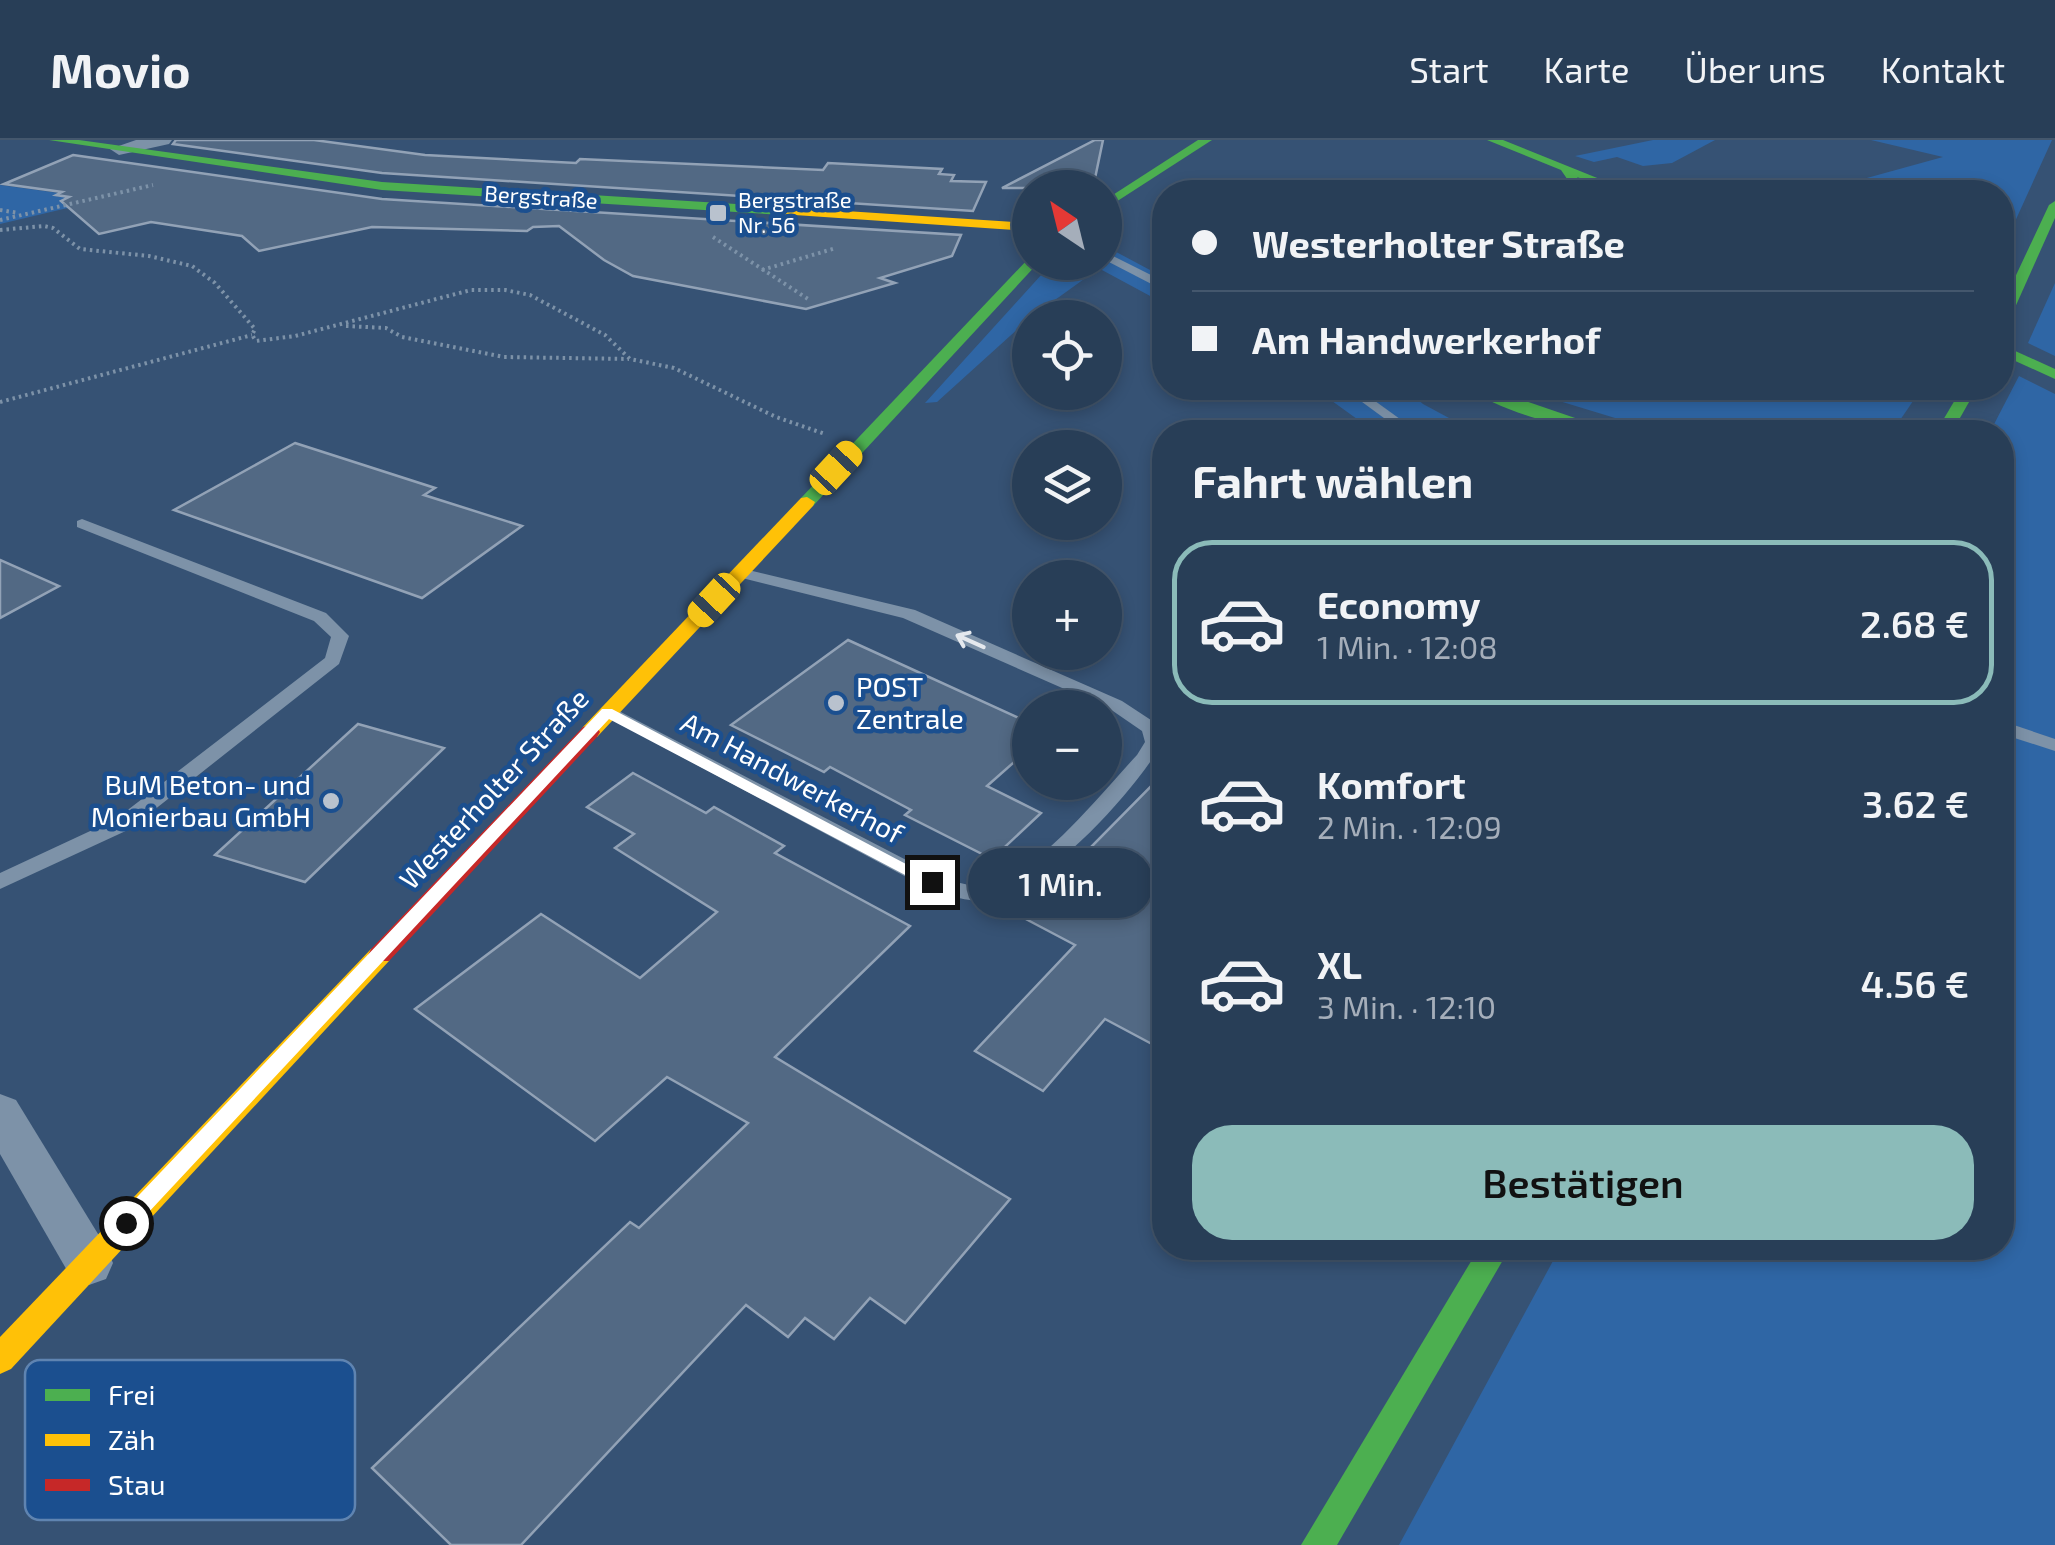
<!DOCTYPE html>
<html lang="de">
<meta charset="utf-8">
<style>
body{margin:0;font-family:"Exo 2",sans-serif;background:#344961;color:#f1f3f6;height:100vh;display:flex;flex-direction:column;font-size:38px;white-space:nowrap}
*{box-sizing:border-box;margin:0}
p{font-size:32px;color:#a5aeba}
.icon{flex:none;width:55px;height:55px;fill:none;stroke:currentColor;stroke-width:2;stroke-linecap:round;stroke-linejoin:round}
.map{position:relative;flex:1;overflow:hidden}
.details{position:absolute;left:1152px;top:280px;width:862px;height:840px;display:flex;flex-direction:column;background:#283e57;border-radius:40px;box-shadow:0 5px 15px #0003,0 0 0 2px #44576d}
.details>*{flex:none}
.banner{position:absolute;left:1152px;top:40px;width:862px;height:220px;border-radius:40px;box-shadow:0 5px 15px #0003,0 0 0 2px #44576d;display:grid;align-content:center;height:220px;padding:0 40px;background:#283e57}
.needle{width:65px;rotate:325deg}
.fabs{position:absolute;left:1012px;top:30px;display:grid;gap:20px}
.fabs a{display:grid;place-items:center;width:110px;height:110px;border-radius:50%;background:#283e57;box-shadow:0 5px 15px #0003,0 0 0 2px #44576d;font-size:50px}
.end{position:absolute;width:45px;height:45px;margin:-22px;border:12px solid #fff;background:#111;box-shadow:0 0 0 5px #111}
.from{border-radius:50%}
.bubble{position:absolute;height:70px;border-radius:35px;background:#283e57;box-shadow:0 5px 15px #0003,0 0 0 2px #44576d;font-size:32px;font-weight:600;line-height:70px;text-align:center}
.car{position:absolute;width:30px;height:60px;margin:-30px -15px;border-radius:12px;box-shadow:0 0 8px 2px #0007;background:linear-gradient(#f5c518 24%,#345 0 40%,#f5c518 0 76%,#345 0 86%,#f5c518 0)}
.banner b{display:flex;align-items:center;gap:35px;height:95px;font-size:38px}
.banner b+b{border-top:2px solid #44576d}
.banner i{width:25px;height:25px;background:#f1f3f6}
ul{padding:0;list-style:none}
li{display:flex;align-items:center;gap:30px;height:165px;margin:0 20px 15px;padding:0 20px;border:5px solid transparent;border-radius:40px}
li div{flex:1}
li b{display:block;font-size:38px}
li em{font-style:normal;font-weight:600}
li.active{border-color:#8bbbb9}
li>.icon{width:90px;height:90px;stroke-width:1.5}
h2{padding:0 40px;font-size:45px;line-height:120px}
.cta{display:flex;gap:20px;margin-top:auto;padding:20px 40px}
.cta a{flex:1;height:115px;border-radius:40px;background:#8bbbb9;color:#111;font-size:40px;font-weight:600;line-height:115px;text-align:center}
header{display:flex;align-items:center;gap:60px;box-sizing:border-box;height:140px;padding:0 50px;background:#283e57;border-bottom:2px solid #44576d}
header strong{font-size:48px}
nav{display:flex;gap:55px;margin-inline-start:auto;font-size:35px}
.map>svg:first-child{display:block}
.green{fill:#2f66a5}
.building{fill:#526984;stroke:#92a2b6;stroke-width:2.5}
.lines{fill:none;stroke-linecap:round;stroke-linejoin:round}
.path{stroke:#7d92a8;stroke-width:4;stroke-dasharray:2.5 4;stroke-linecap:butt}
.lane{fill:#7d92a8;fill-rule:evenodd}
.street{fill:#7d92a8;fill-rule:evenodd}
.fast{fill:#4caf50;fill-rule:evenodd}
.slow{fill:#ffc107;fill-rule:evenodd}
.jam{fill:#c62828;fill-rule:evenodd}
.oneway{stroke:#e5e9ee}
.route{fill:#fff}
.poi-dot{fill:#b9c2ce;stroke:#1b4f8f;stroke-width:4}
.labels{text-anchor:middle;stroke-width:9;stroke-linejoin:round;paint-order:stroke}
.far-street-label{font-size:22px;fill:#fff;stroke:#1b4f8f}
.far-poi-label{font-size:22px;fill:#fff;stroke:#1b4f8f;text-anchor:start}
.poi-label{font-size:28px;fill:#fff;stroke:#1b4f8f;text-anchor:start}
.street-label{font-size:28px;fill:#fff;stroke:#1b4f8f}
.key{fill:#1b4f8f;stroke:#5f84b1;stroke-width:2.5}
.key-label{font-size:28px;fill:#fff}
</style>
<header>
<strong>Movio</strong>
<nav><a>Start</a><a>Karte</a><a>Über uns</a><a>Kontakt</a></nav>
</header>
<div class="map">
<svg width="2055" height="1405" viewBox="0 0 2055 1405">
<rect width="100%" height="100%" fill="#365274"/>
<g class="green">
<polygon points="1653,0 1715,0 1672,23 1643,26 1617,17 1594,22 1575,16"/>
<polygon points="1871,0 2052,0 2003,108 2002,52 1816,52 1943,17"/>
<polygon points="0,45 59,53 56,56 93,62 0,84"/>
<polygon points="1105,106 1165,138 1165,164 1089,123 1105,122"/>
<polygon points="1052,123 1082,123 1091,134 1030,178 937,262 925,263"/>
<polygon points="2055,143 2055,216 2028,203"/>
<polygon points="2019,236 2055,254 2055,1405 1399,1405 1560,1108 2002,1108 2002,292 1990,292"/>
<polygon points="1314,248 1404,248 1423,264 1475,292 1375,292"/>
<polygon points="1517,248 1922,248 1898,283 1884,292 1661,292"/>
</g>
<g class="building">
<polygon points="176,0 314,0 425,15 576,23 580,19 823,30 828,23 942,29 939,34 954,35 951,41 986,42 973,71 382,33 173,4"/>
<polygon points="1095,0 1103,0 1093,48 1002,48"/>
<polygon points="73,15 382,59 961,95 952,116 880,138 895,143 806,169 633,136 604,120 559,86 533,87 527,91 372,87 259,111 242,96 151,82 99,94 61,61 69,57 56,55 62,52 4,44"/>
<polygon points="295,303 435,348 424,355 522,386 422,458 174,370"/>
<polygon points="0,420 59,446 0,478"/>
<polygon points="848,500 1030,583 1030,608 987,646 1041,673 992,719 905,675 911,670 830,627 824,632 731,585"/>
<polygon points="358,584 444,608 305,742 215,715"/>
<polygon points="1165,632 1165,911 1105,879 1043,951 975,911 1075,805 1022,777"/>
<polygon points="633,633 706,673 714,667 784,706 775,713 910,786 775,917 1010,1059 905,1183 870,1158 834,1199 805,1178 788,1197 746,1165 521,1405 451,1405 372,1328 630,1082 639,1088 748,983 667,937 595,1001 415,869 541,774 640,838 717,772 615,708 634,694 587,667"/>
</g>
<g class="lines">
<g class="path">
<polyline points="0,70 19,73"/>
<polyline points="0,80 153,45"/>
<polyline points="0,90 44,86 53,88 80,109 149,116 192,126 215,143 255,189 252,195 256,201 295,196 471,150 505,150 530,155 605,195 630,219 674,228 776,277 825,294"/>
<polyline points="713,97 808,159"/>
<polyline points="762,130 836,108"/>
<polyline points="346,186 386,188 402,197 504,217 629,219"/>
<polyline points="0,262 252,195"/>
</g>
<g class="lane">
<polygon points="1105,112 1165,142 1165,151 1105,120"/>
<polygon points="1343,248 1357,248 1418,292 1403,292"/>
<polygon points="82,379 326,473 349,496 339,524 130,689 0,749 0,733 116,679 325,518 331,497 314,481 77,387 77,381"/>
<path d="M740 428 915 470 1122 561 1157 584 1163 602C1135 651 1044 752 986 760 966 763 943 753 925 747L600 573 603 569H615L939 737C954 741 970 747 985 746 1033 740 1104 650 1137 615L1145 602 1142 591 1110 569 903 478 734 436V430Z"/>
<polygon points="2002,581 2055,599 2055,611 2002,594"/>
</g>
<g class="street">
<polygon points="136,0 172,0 169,4 119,15 110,9"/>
<polygon points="0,954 16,960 106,1107 113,1123 106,1139 89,1145 72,1139 0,1014"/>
</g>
<g class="fast">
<polygon points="49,0 79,0 382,42 784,67 790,71 784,75 382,50"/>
<polygon points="1198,0 1212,0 1105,69 1105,60"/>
<polygon points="1487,0 1503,0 1632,52 1617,52 1577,37 1588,52 1576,52 1561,30"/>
<polygon points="2055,61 2055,78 2009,181 2002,185 2002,165 2049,65"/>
<polygon points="1028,119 1039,122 813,366 801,366 801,358"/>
<polygon points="2002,205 2055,229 2055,239 2002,215"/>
<path d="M1468 248H1488L1616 292C1579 294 1498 271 1468 248Z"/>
<polygon points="1962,248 1977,248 1952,292 1936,292"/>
<polygon points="1479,1108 1510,1108 1337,1405 1301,1405"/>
</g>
<g class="slow">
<polygon points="784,67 1030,83 1030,91 780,74 778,71"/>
<polygon points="807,357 815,362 813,366 597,597 583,597 580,592 583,587 801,358"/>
<polygon points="380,806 389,809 392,815 389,821 11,1229 0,1234 0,1197 371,809"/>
</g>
<polygon class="jam" points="590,585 597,587 600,592 597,597 389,821 371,821 368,815 371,809 583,587"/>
</g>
<defs><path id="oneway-shaft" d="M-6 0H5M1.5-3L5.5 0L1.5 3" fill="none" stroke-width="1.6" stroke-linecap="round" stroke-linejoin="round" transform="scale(2.5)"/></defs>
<use class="oneway" href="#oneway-shaft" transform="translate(970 501) rotate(-156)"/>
<polygon class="route" points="602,569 612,569 940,742 938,746 926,746 609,579 133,1089 119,1089 116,1083 119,1076"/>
<g class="poi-dot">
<rect x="708" y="63" width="20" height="20" rx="5"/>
<circle cx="836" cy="563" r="10"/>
<circle cx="331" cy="661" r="10"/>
</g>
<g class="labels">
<g class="far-street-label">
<text transform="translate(541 57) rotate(4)" y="8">Bergstraße</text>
</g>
<g class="far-poi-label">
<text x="738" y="68">Bergstraße<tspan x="738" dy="25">Nr. 56</tspan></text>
</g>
<g class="poi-label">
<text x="856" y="557">POST<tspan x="856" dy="32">Zentrale</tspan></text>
<text x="311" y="655" text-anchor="end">BuM Beton- und<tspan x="311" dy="32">Monierbau GmbH</tspan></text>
</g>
<g class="street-label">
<text transform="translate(792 638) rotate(28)" y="10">Am Handwerkerhof</text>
<text transform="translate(494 649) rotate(-47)" y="10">Westerholter Straße</text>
</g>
</g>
<rect x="25" y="1220" width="330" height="160" rx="15" class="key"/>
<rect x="45" y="1249" width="45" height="12" fill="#4caf50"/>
<rect x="45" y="1294" width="45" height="12" fill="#ffc107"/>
<rect x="45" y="1339" width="45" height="12" fill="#c62828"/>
<g class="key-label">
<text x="108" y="1265">Frei</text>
<text x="108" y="1310">Zäh</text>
<text x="108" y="1355">Stau</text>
</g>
</svg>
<div class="fabs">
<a><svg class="needle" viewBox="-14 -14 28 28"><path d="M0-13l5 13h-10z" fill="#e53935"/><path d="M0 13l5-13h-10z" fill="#a5aeba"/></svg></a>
<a><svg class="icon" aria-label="locate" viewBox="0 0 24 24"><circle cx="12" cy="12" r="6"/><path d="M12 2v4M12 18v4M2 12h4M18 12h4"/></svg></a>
<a><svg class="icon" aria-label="layers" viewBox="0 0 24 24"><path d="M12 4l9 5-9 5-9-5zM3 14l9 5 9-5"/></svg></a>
<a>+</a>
<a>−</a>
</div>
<i class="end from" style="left:126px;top:1083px"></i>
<i class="end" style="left:932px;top:742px"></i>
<div class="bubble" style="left:968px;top:708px;width:185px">1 Min.</div>
<i class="car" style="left:836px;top:328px;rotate:43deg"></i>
<i class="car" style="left:714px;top:460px;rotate:223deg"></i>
<div class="banner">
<b><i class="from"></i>Westerholter Straße</b>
<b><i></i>Am Handwerkerhof</b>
</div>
<section class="details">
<h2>Fahrt wählen</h2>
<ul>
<li class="active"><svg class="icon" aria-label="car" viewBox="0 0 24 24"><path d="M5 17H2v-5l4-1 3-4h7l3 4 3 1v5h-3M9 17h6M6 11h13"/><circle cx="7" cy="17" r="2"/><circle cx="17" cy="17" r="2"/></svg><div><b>Economy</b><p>1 Min. · 12:08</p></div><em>2.68 €</em></li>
<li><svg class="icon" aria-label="car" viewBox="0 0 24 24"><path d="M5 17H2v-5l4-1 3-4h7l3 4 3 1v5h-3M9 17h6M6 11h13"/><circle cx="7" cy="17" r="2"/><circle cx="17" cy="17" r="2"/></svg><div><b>Komfort</b><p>2 Min. · 12:09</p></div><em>3.62 €</em></li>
<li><svg class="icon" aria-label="car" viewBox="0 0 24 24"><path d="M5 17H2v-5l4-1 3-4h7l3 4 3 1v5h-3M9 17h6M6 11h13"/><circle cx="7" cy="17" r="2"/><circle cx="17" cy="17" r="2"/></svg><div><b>XL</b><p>3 Min. · 12:10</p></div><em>4.56 €</em></li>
</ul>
<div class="cta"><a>Bestätigen</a></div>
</section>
</div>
